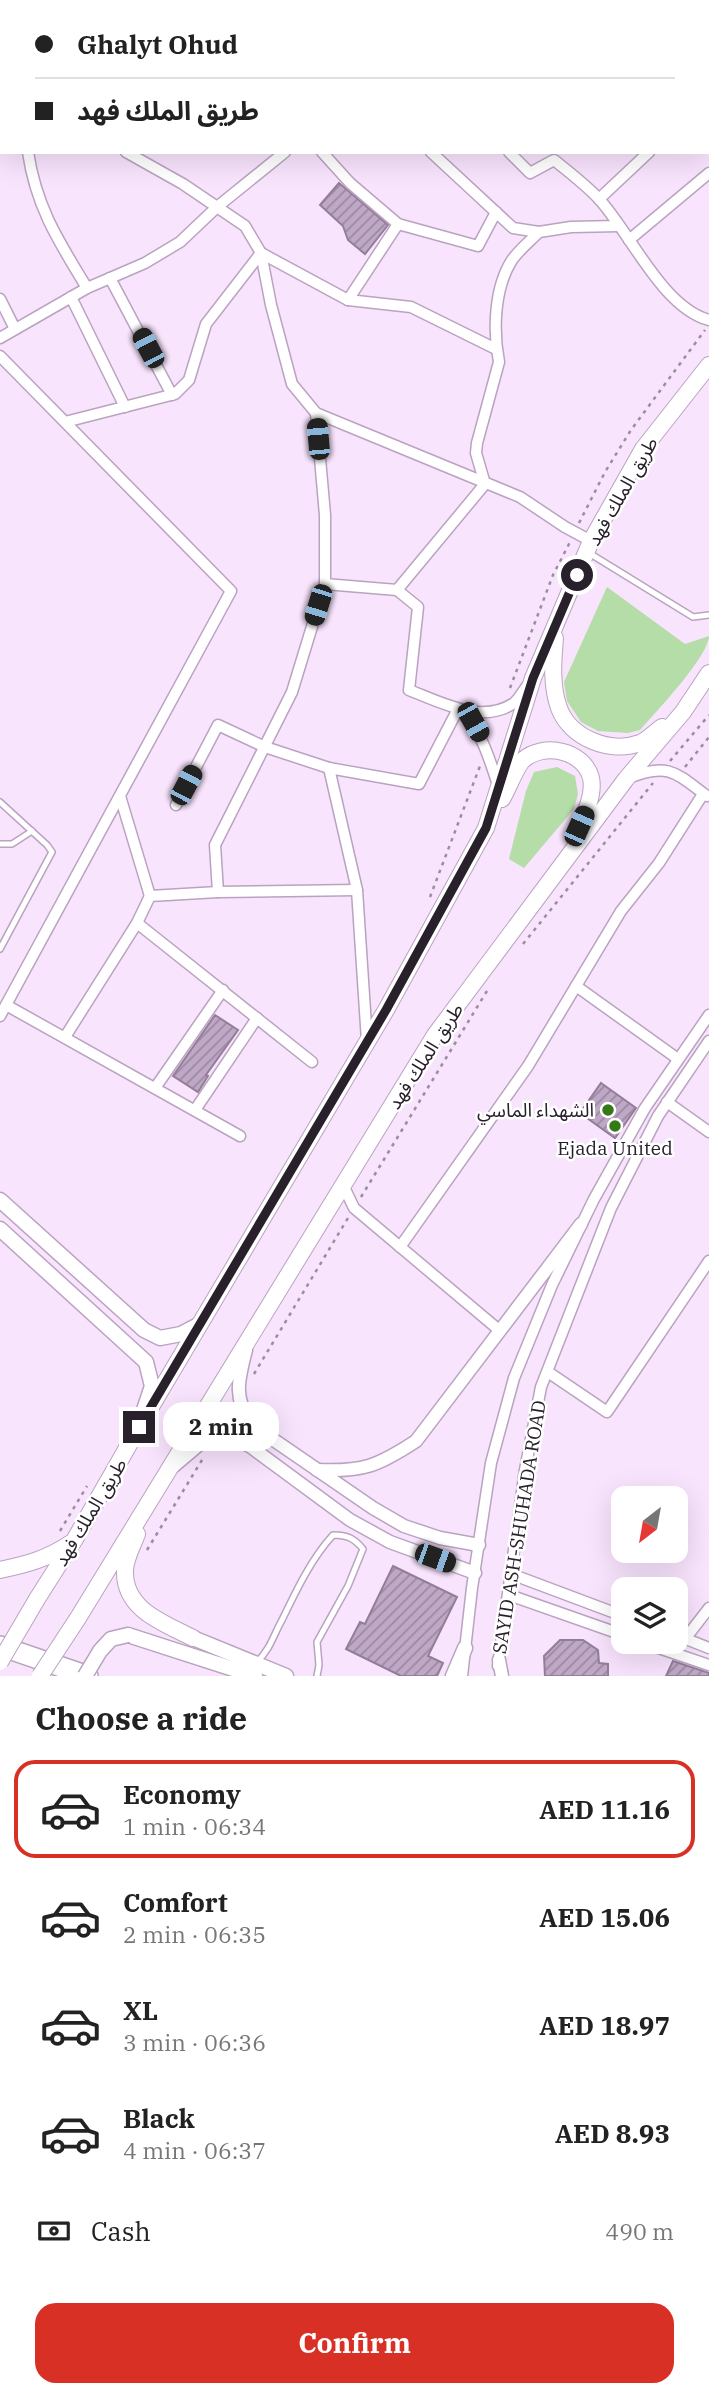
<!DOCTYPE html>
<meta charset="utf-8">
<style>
body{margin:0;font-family:"IBM Plex Serif","Noto Sans Arabic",serif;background:#f6f6f6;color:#222;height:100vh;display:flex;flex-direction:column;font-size:26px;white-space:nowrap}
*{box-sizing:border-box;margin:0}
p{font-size:23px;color:#767676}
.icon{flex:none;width:38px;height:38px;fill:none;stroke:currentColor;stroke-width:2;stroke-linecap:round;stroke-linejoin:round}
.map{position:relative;height:1676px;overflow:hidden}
.drawer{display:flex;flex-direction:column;background:#fff;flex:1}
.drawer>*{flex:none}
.banner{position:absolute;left:0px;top:0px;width:710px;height:154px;box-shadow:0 7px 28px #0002;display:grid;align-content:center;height:154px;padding:0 35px;background:#fff}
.needle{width:46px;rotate:211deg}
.buttons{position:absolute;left:611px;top:1486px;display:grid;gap:14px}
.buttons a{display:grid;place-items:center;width:77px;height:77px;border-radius:14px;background:#fff;box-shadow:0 7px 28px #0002;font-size:35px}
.end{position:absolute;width:32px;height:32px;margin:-16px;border:9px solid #28202b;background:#fff;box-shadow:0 0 0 4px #fff}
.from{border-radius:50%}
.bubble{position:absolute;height:49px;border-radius:21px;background:#fff;box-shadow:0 7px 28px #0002;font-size:23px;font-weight:800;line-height:49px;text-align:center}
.car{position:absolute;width:21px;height:42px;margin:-21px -10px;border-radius:9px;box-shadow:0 0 5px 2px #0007;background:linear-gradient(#222 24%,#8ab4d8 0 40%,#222 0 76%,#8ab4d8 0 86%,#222 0)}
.banner b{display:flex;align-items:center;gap:24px;height:66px;font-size:26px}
.banner b+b{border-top:2px solid #e0e0e0}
.banner i{width:18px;height:18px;background:#222}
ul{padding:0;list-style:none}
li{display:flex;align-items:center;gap:21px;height:98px;margin:0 14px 10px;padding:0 21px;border:4px solid transparent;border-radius:21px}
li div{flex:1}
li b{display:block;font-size:26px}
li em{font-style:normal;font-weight:800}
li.on{border-color:#d93025}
li>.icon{width:63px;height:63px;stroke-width:1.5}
h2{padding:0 35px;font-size:32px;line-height:84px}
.pay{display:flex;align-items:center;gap:18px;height:77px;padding:0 35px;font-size:26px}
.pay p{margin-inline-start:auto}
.button{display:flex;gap:14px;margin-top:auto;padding:14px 35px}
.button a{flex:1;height:80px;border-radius:21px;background:#d93025;color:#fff;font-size:28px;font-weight:800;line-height:80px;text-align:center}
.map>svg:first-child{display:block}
.green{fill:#b4dda8}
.building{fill:url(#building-hatch);stroke:#947d99;stroke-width:2}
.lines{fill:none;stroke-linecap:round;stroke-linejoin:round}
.service-casing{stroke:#baa3c0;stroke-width:8}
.minor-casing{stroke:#baa3c0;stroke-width:13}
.tertiary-casing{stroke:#baa3c0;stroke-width:15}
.secondary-casing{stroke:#baa3c0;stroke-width:17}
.primary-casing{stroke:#baa3c0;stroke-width:18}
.motorway-casing{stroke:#baa3c0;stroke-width:22}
.path{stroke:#9c8ea0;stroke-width:2.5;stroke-dasharray:3.5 5;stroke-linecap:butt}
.service{stroke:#fff;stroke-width:5}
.minor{stroke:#fff;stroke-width:10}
.tertiary{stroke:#fff;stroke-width:12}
.secondary{stroke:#fff;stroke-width:14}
.primary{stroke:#fff;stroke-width:16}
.motorway{stroke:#fff;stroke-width:19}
.secondary-bridge-casing{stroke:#baa3c0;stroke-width:17;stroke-linecap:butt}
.primary-bridge-casing{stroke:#baa3c0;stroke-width:18;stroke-linecap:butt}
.secondary-bridge{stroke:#fff;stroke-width:14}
.primary-bridge{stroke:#fff;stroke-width:16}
.route{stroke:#28202b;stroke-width:9}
.poi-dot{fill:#347818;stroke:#fff;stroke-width:2.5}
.labels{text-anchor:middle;stroke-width:5;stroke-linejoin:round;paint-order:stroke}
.street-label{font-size:19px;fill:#28202b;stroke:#fff}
.poi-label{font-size:19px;fill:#28202b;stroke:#fff;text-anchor:end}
</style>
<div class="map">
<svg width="709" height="1676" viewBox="0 0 709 1676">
<defs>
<pattern id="building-hatch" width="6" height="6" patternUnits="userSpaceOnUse" patternTransform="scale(1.75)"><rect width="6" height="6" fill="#bfa8c6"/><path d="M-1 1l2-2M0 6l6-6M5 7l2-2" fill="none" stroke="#9b88a1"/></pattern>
</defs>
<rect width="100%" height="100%" fill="#f8e4fd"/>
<g class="green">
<path d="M607 587 685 644 709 636C708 657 656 712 640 730L628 733 598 731 581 722 567 701 564 682Z"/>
<polygon points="557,767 575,776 578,794 574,809 524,868 509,859 526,791 534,772"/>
</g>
<g class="building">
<polygon points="339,183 388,225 365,254 348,240 343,226 320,205"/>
<polygon points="215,1015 238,1030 206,1075 208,1076 198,1092 173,1076"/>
<polygon points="601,1083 636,1108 615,1138 580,1113"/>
<polygon points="393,1566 457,1597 428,1656 443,1663 437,1676 401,1676 346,1649 360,1622 365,1624"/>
<polygon points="560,1640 583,1640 598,1650 599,1663 608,1664 608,1676 545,1676 544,1656"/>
<polygon points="673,1661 709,1673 709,1676 666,1676"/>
</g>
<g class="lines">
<defs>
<g id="service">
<polyline points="589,553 693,617 709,615"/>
<polyline points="0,802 47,845 52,852 0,949"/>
<polyline points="0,844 12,844 32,831"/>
<path d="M257 1662C271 1648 273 1636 282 1620 296 1591 311 1559 333 1535 347 1535 354 1538 363 1549L348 1586 317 1642 319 1665 317 1676"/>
</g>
<g id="minor">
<polyline points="16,0 17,2"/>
<polyline points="161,0 164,2"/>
<polyline points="683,0 686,2"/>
<polyline points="152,2 153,0"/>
<polyline points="349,2 353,0"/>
<polyline points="421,2 422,0"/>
<polyline points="624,2 627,0"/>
<polyline points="0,134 2,134"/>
<path d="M28 152C36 207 59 242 87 288"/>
<polyline points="126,152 183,184 245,226 261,253 271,305 292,384 316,413 520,497 565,527 591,541"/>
<polyline points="322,152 350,183 398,224 478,246 496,212"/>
<polyline points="431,152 513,228 539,232 571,227 619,226"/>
<path d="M509 152 530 173 554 160C569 172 586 185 599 199 631 234 662 307 709 320"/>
<polyline points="599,199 649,152"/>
<polyline points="629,240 709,173"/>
<polyline points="110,278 172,395"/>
<polyline points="71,297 125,407"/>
<polyline points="0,299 15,329"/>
<polyline points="348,300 398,224"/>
<polyline points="0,338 87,288 145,263 180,242 217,207 285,152"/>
<polyline points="0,356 231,591 0,1016"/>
<polyline points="65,422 175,394 189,380 206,324 261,253 348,300 411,307 496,349"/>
<path d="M325 584 397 590 485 484 476 453 477 443 499 362C493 331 494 288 512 260 519 250 530 241 539 232"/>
<path d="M397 590 418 607 409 690C440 702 482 725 514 703 519 699 523 691 527 686"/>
<path d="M458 709C482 731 488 755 498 785"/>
<polyline points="329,768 357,890 367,1041"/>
<path d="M631 777C669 762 677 774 707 796"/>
<polyline points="120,796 150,896"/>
<polyline points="176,805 218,725 265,747 329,768 419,784 458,709"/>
<polyline points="218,892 215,845 292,692 325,584 325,515 316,413"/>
<polyline points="137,923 312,1062"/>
<polyline points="576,986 678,1059"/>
<polyline points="6,1005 240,1136"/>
<polyline points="65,1037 137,923 150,896 218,892 357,890"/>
<polyline points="155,1088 223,990"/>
<polyline points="667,1102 709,1132"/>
<polyline points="195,1110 257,1018"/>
<polyline points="343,1185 354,1208 499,1330"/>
<polyline points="400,1247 528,1066 621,911 659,863 703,794"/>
<polyline points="548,1372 607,1412 709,1261"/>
<polyline points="511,1574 623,1616"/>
<polyline points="509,1595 623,1635"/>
<polyline points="676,1635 709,1648"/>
<polyline points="685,1639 709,1608"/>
<polyline points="641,1642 709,1665"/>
<polyline points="498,1666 525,1470 541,1387 611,1208 658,1116 709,1041"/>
<polyline points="462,1676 472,1588 491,1463 514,1378 552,1285 594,1199 645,1108 709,1015"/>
</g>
<g id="tertiary">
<path d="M246 1350C238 1381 233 1398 252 1425L373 1508 404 1526 440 1538 479 1545"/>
<polyline points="174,1466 207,1438 227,1434 251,1447 350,1520 390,1542 475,1573"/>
<path d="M317 1470C363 1472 378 1466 416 1441L581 1224"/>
<polyline points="499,1660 502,1676"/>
</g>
<g id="secondary">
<polyline points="0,1200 144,1330 160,1338 181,1334 200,1324"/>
<polyline points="0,1229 146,1362 152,1386 143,1413"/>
<polyline points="128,1635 255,1676"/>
<polyline points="193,1638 286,1676"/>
<polyline points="453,1676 465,1648"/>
</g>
<g id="primary">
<path d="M555 638C553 661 551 686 559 708 570 738 610 754 640 743 647 740 655 732 662 727"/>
<path d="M502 799C508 789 516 767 523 760 543 742 584 750 591 778 595 797 582 819 575 836"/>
<path d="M137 1534C133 1545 125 1559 125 1571 124 1610 164 1623 193 1638"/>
<path d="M0 1570C28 1564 47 1559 71 1543"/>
<polyline points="37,1599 75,1539 139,1427 386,1010 486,828 533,678 591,541 643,449 709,365"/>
<polyline points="78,1618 435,1035 626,779 683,712 709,673"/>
</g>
<polyline id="motorway" points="0,1646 88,1676"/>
</defs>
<use href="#service" class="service-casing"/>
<use href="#minor" class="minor-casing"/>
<use href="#tertiary" class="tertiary-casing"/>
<use href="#secondary" class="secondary-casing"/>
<use href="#primary" class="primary-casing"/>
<use href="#motorway" class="motorway-casing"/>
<g class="path">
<polyline points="579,523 605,472 631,430 705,330"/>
<polyline points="510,688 553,575 570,542"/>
<polyline points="670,761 709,715"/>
<polyline points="685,767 709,737"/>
<polyline points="430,897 480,766"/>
<polyline points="523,944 653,783"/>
<polyline points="361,1197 487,991"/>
<polyline points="254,1374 348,1218"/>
<polyline points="60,1531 87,1486"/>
<polyline points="147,1550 202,1460"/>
</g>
<use href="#service" class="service"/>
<use href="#minor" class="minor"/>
<use href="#tertiary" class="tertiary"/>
<use href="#secondary" class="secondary"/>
<use href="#primary" class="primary"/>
<use href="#motorway" class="motorway"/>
<defs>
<polyline id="secondary-bridge" points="85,1676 100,1651 111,1639 128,1635"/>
<g id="primary-bridge">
<polyline points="0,1662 37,1599"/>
<polyline points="40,1676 78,1618"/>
</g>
</defs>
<use href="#secondary-bridge" class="secondary-bridge-casing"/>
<use href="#primary-bridge" class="primary-bridge-casing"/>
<use href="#secondary-bridge" class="secondary-bridge"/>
<use href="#primary-bridge" class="primary-bridge"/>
</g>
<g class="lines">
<polyline class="route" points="139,1427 386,1010 486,828 533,678 577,575"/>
</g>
<g class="poi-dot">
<circle cx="608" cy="1110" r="7"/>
<circle cx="615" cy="1126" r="7"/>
</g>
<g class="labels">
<g class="street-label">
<text transform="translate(622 491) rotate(-60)" y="7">طريق الملك فهد</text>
<text transform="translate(425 1056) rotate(-57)" y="7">طريق الملك فهد</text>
<text transform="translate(90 1512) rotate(-59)" y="7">طريق الملك فهد</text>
<text transform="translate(519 1527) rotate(-81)" y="7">SAYID ASH-SHUHADA ROAD</text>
</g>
<g class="poi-label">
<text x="594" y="1117">الشهداء الماسي</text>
<text x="615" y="1155" text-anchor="middle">Ejada United</text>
</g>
</g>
</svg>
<div class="buttons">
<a><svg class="needle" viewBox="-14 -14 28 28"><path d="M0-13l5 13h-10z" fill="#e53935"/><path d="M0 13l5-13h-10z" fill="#767676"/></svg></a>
<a><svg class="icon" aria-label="layers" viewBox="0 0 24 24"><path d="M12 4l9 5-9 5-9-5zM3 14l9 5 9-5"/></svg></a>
</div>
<i class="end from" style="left:577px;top:575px"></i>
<i class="end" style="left:139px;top:1427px"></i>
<div class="bubble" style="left:163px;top:1402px;width:116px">2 min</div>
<i class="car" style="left:148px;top:348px;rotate:332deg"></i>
<i class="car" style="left:318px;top:439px;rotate:355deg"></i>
<i class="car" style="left:318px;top:605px;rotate:197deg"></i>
<i class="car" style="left:473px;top:722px;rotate:151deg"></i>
<i class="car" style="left:186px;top:785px;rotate:28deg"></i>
<i class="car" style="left:579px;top:826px;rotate:24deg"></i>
<i class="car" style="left:435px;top:1558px;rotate:110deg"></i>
<div class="banner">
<b><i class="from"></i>Ghalyt Ohud</b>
<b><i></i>طريق الملك فهد</b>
</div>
</div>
<section class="drawer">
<h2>Choose a ride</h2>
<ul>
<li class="on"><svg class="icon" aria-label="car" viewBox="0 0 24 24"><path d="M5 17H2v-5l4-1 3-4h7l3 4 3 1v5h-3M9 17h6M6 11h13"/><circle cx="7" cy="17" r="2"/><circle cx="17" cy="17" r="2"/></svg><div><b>Economy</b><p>1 min · 06:34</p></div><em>AED 11.16</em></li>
<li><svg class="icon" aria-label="car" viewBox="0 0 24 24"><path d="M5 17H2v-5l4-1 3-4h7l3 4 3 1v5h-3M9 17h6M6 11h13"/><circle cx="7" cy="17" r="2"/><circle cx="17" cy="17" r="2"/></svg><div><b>Comfort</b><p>2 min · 06:35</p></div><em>AED 15.06</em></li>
<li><svg class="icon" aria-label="car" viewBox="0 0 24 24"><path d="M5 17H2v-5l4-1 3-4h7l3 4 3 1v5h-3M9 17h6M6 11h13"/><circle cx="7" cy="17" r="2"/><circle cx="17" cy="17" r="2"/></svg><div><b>XL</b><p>3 min · 06:36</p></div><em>AED 18.97</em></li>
<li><svg class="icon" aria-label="car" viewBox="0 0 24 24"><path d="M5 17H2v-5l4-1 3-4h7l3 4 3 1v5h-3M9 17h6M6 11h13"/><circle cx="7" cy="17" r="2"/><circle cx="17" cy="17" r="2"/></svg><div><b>Black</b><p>4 min · 06:37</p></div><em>AED 8.93</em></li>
</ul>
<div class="pay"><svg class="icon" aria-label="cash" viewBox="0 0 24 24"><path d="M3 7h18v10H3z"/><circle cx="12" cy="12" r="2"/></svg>Cash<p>490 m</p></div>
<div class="button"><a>Confirm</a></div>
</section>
